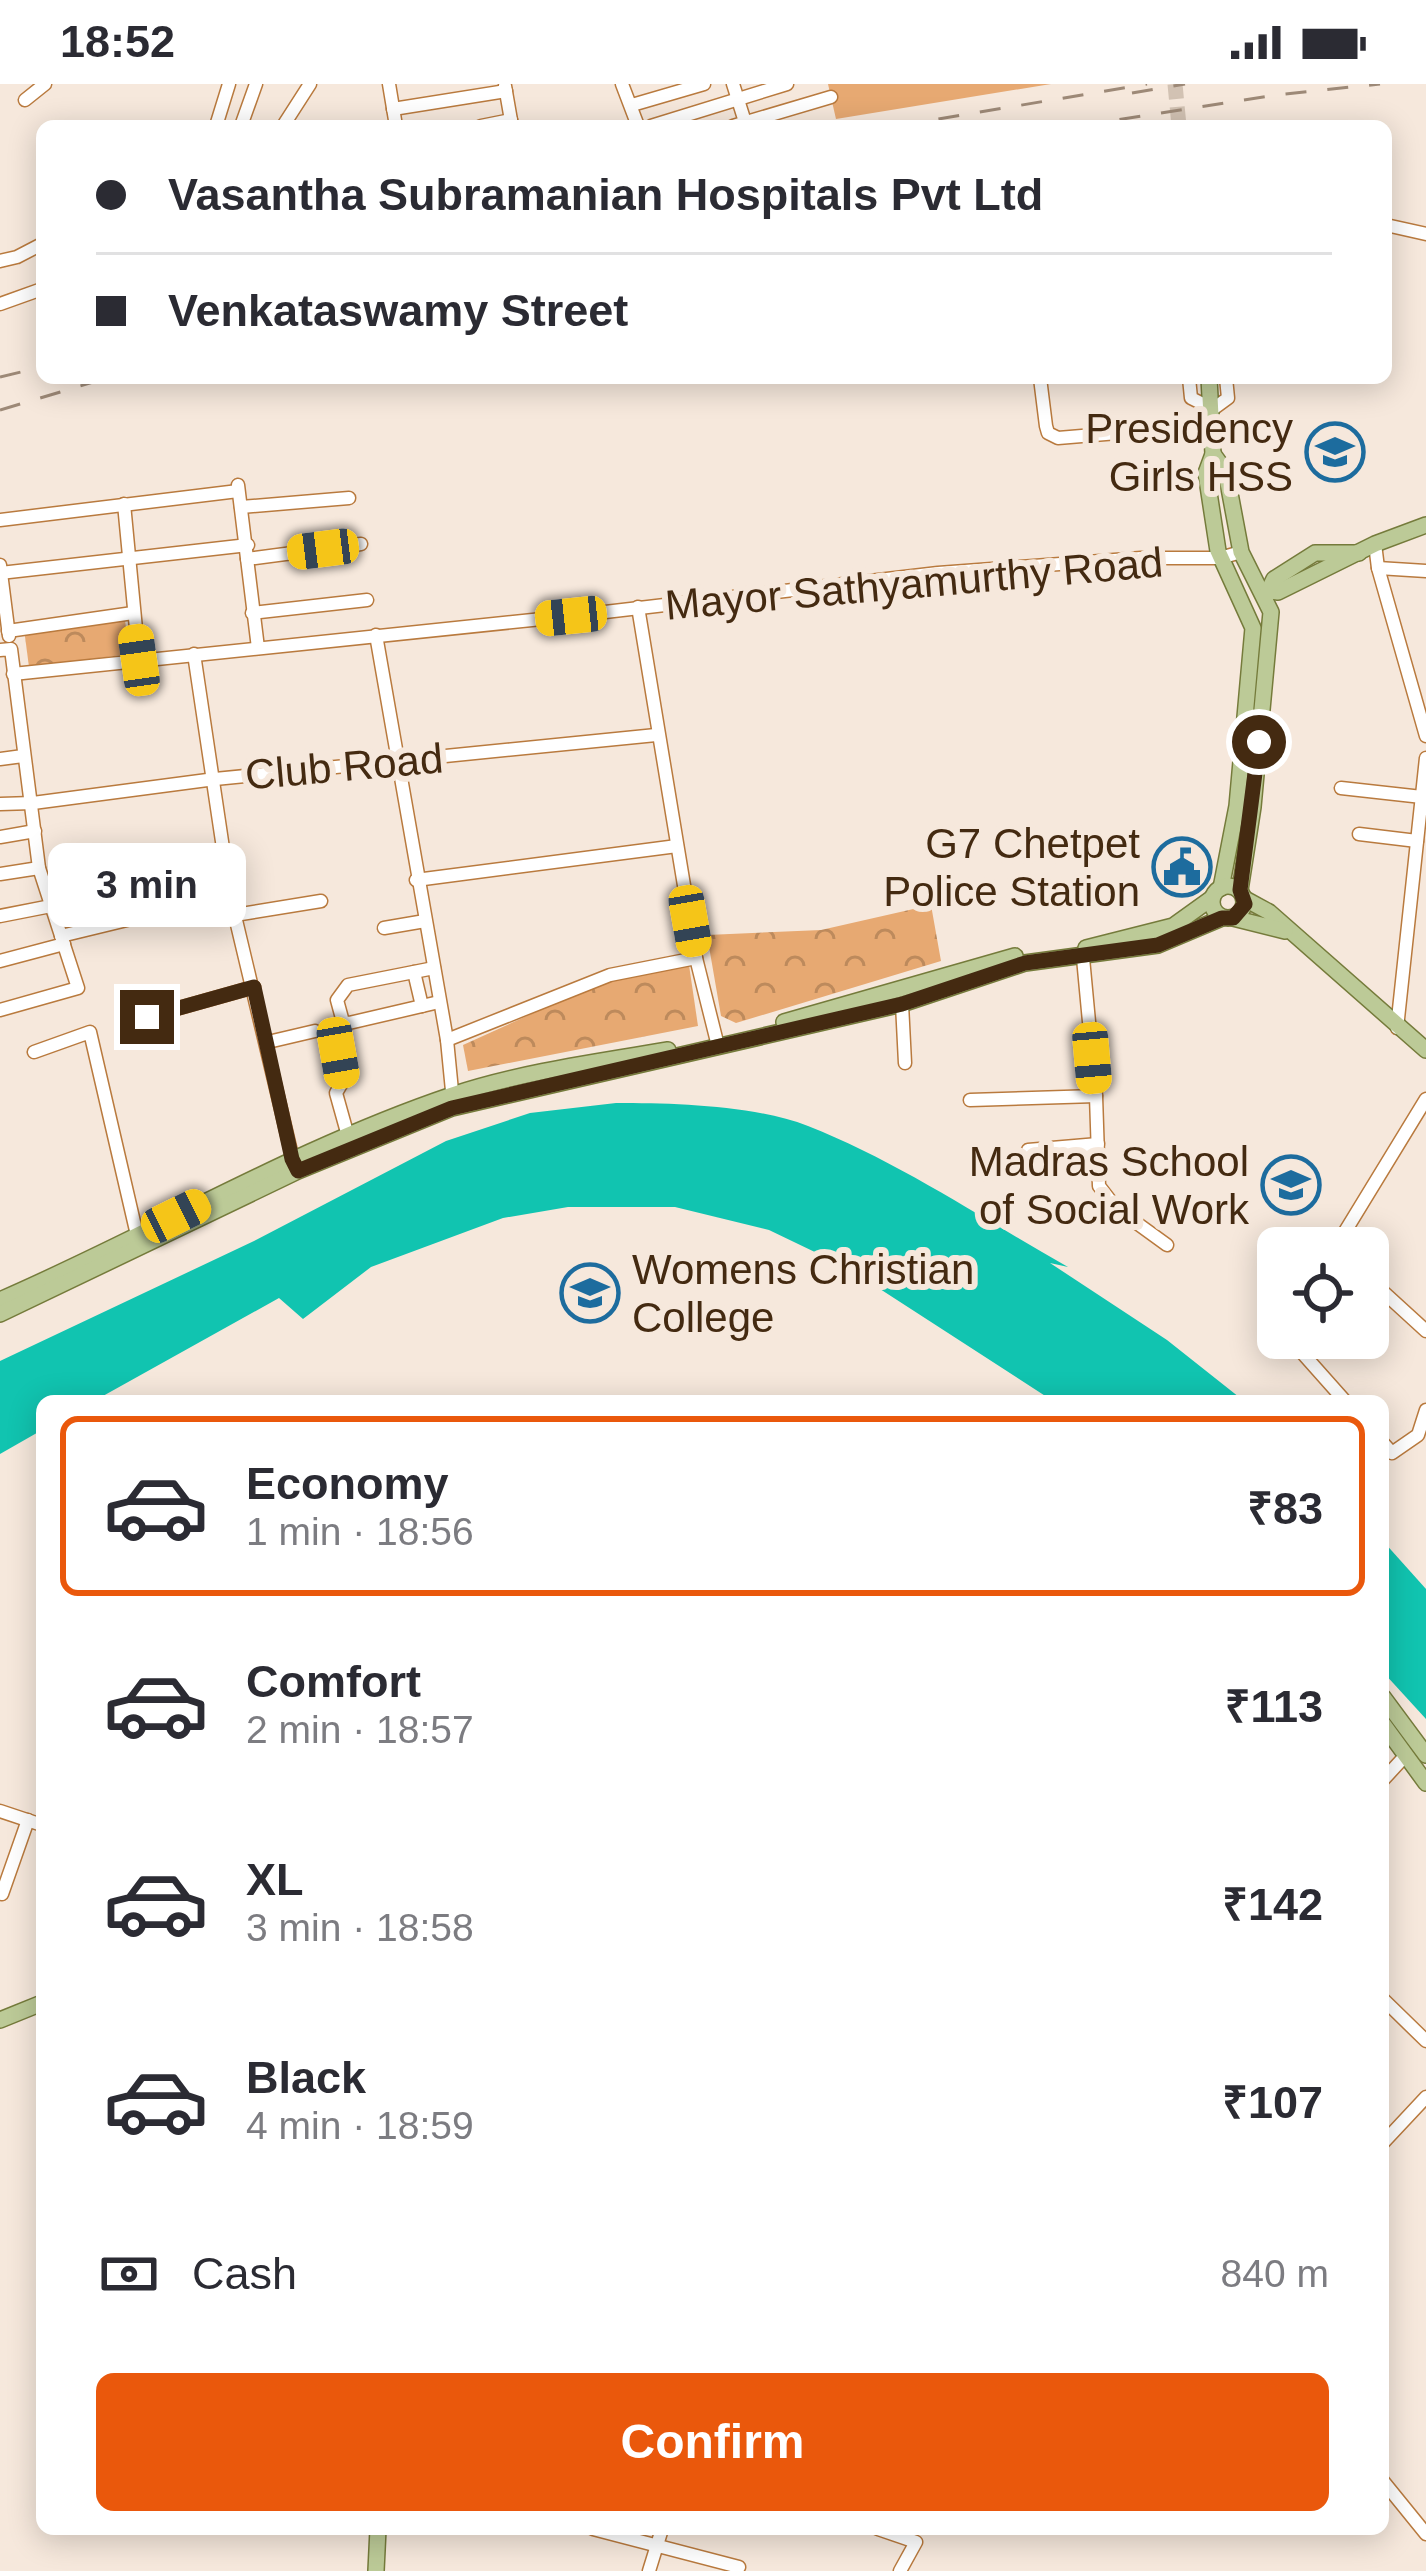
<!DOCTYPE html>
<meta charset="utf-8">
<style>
body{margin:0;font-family:Arial,sans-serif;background:#f7f7f7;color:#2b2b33;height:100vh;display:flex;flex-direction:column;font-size:45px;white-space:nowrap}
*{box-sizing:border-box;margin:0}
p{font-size:39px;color:#7c7c81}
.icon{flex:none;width:66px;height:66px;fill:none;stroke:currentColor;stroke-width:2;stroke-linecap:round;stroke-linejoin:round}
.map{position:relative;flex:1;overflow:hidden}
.side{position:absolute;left:36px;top:1311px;width:1353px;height:1140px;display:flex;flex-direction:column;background:#fff;border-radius:18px;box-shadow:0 6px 30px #0003}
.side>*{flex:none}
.top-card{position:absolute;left:36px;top:36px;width:1356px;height:264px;border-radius:18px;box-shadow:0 6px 30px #0003;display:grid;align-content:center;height:264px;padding:0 60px;background:#fff}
.fabs{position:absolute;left:1257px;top:1143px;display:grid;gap:24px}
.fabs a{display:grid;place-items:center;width:132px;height:132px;border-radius:18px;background:#fff;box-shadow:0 6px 30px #0003;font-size:60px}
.end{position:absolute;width:54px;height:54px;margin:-27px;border:15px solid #442a11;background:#fff;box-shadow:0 0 0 6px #fff}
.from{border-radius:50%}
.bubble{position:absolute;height:84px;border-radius:18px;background:#fff;box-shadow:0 6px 30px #0003;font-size:39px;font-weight:700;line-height:84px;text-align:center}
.car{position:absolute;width:36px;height:72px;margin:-36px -18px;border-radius:15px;box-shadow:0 0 9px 3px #0007;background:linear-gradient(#f5c518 24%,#345 0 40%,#f5c518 0 76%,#345 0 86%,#f5c518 0)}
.top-card b{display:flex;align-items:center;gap:42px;height:114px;font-size:45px}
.top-card b+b{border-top:3px solid #e1e1e2}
.top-card i{width:30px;height:30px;background:#2b2b33}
ul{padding:21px 0 0;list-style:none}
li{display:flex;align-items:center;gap:36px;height:180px;margin:0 24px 18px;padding:0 36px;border:6px solid transparent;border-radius:18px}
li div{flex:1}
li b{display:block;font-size:45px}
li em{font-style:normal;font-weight:700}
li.active{border-color:#ea580c}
li>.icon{width:108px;height:108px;stroke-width:1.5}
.pay{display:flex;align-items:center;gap:30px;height:132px;padding:0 60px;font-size:45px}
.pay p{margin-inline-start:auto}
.button{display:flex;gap:24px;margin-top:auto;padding:24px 60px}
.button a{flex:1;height:138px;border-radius:18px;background:#ea580c;color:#fff;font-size:48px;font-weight:700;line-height:138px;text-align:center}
.status{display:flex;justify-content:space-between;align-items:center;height:84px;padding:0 60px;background:#fff;direction:ltr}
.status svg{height:33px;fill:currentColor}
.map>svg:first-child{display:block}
.forest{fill:url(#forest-crowns)}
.pitch{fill:#e7a972}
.water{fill:#11c4b0}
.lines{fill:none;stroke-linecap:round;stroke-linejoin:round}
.major-tunnel{stroke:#d2c2b3;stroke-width:15;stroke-dasharray:15 8;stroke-linecap:butt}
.minor-casing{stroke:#b97a3e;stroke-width:15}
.major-casing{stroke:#757b3b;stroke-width:18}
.minor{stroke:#fff;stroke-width:12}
.major{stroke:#bcca97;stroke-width:15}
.rail{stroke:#9d8977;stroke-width:3;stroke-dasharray:21 21;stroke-linecap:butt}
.route{stroke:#442a11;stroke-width:15}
.labels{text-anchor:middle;stroke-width:12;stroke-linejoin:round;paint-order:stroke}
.poi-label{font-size:42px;fill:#442a11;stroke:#f6e8dc;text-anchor:end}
.street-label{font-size:42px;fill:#442a11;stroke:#f6e8dc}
</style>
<div class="status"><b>18:52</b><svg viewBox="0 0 49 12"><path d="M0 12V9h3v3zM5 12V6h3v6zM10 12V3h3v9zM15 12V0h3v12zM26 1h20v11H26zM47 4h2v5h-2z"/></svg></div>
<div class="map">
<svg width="1426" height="2487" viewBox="0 0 1426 2487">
<defs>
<pattern id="forest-crowns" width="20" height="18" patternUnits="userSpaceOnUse" patternTransform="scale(3)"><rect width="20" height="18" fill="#e7a972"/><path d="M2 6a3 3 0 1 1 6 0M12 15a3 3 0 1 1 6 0" fill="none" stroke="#bd8a5c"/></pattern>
</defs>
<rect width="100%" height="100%" fill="#f6e8dc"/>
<g class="forest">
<polygon points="124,530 130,570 29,583 24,545"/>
<polygon points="931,821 941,877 736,939 721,932 707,851 821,846"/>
<polygon points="689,881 698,942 468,987 463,961 617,891"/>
</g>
<polygon class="pitch" points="828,0 1051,0 836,35"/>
<g class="water">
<path d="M616 1019C674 1019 753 1021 808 1042 899 1078 983 1135 1068 1183L1050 1179 1167 1256 1244 1317H1053L846 1183 769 1146 675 1123H568L503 1134 371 1183 303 1235 279 1214 94 1317H42V1346L0 1370V1277L254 1157 446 1057 530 1029Z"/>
<polygon points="1383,1457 1426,1505 1426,1635 1383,1588"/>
</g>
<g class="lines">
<polyline class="major-tunnel" points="1175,0 1179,42"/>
<defs>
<g id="minor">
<polyline points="389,0 396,42"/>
<polyline points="622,0 638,42"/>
<polyline points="733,0 746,41"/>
<polyline points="505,2 512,42"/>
<polyline points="25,16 45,0"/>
<polyline points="632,21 704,0"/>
<polyline points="393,25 506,7"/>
<polyline points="216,42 229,0"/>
<polyline points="241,42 256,0"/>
<polyline points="283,42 310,0"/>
<polyline points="481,42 511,36"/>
<polyline points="651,42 787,0"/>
<polyline points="733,42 831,13"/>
<polyline points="1386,141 1426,150"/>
<polyline points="0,177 17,173 42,160"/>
<polyline points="0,220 42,205"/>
<polyline points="1040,294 1046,342 1048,349 1058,354 1213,341"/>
<polyline points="1189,294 1191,314 1213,325 1228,314 1226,294"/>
<polyline points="238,401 258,564"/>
<polyline points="124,420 139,576"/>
<polyline points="241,423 349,414"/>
<polyline points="0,436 238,407"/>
<polyline points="1375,460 1378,484 1426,652"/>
<polyline points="247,475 361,460"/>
<polyline points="0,481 9,552"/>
<polyline points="1378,484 1426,487"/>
<polyline points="0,489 248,461"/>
<polyline points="638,523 696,874 717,958"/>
<polyline points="252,529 367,516"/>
<polyline points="8,547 133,529"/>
<polyline points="376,551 447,956 453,1017"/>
<polyline points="0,566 11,565 39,784 78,904 0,926"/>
<polyline points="194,570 230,811 294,1080"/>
<polyline points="13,590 571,532 938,489 1141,474 1220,474 1241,468"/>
<polyline points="0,675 23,672"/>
<polyline points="1341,704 1422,713"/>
<polyline points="0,720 33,719 215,695 656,651"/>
<polyline points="1359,750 1417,757"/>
<polyline points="0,753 35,747"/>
<polyline points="0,790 39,784"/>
<polyline points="416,796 677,762"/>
<polyline points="235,831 321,817"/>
<polyline points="0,832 51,822"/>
<polyline points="384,844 425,837"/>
<polyline points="61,852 230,811"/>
<polyline points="1083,874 1096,1012 1099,1102 1116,1124 1167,1161"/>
<polyline points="0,877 64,860"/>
<polyline points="434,884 348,901 337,916 343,938 349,939 439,918"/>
<polyline points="414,888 422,922"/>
<polyline points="902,920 905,979"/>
<polyline points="147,933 254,903"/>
<polyline points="1397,944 1426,674"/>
<polyline points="447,956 610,891 696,874"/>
<polyline points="268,958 315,947"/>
<polyline points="34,968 90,948 137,1151"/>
<polyline points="338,969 343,997 336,1009 348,1052"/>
<polyline points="970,1016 1096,1012"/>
<polyline points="1028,1066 1098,1060"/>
<polyline points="1335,1164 1426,1015"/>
<polyline points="1368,1194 1426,1247"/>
<polyline points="1289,1254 1345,1317"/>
<polyline points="1383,1359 1392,1369 1418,1351 1426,1326"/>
<polyline points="1383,1696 1406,1671"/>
<polyline points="0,1727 42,1741"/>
<polyline points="2,1810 28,1736"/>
<polyline points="1383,1915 1426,1957"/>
<polyline points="1383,2059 1426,2013"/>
<polyline points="1383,2397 1426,2450"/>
<polyline points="593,2445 739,2483"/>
<polyline points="878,2445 916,2458 900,2487"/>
<polyline points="649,2487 662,2445"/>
</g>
<g id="major">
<polyline points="1209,294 1213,370 1206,389 1218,467 1253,544 1237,722 1221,804"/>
<polyline points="1213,370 1226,388 1241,468 1271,528 1253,723 1240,806"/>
<polyline points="1270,507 1278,508 1375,460 1426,441"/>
<polyline points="1265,514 1274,495 1315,469 1359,469"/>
<circle cx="1228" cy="818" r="16"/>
<polyline points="1245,815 1269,828 1426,966"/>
<polyline points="1233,834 1285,847"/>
<polyline points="1086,864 1173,842 1212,814"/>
<polyline points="784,938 1015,872"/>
<path d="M0 1216C152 1150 295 1064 452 1011 521 988 596 978 668 966"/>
<polyline points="0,1230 298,1087 452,1024 902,920 1025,879 1158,861 1222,834"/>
<polyline points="1383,1613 1426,1671"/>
<polyline points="1383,1640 1426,1699"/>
<polyline points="0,1936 42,1919"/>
<polyline points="376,2487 378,2445"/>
</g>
</defs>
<use href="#minor" class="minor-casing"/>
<use href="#major" class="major-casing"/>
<use href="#minor" class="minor"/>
<use href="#major" class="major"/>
<g class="rail">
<polyline points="1132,9 1185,0"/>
<polyline points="897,42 1147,0"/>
<polyline points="1078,42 1276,11 1380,0"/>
<polyline points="0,293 42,283"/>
<polyline points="0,326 107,294"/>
</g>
</g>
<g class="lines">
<polyline class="route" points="147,933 254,903 292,1075 298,1087 452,1024 902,920 1025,879 1158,861 1222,834 1233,834 1245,820 1240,806 1259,658"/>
</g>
<defs>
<symbol id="school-ring" viewBox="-11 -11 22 22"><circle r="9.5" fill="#f6e8dc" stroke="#1d6c9e" stroke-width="1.5"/><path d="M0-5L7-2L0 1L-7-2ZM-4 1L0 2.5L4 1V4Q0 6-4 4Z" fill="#1d6c9e"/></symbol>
<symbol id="civic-ring" viewBox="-11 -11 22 22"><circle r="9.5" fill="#f6e8dc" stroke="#1d6c9e" stroke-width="1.5"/><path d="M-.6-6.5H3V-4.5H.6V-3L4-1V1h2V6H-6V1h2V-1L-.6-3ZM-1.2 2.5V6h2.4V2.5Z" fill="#1d6c9e"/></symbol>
<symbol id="university-ring" viewBox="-11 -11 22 22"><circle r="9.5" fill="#f6e8dc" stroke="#1d6c9e" stroke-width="1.5"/><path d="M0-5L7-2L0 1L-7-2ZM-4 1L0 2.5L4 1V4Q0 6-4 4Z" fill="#1d6c9e"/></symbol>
</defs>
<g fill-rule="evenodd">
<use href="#school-ring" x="1302" y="335" width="66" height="66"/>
<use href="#civic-ring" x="1149" y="750" width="66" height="66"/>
<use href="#university-ring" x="1258" y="1068" width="66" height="66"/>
<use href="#university-ring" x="557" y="1176" width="66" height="66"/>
</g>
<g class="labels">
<g class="poi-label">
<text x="1293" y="359">Presidency<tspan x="1293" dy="48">Girls HSS</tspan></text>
<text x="1140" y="774">G7 Chetpet<tspan x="1140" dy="48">Police Station</tspan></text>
<text x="1249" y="1092">Madras School<tspan x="1249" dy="48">of Social Work</tspan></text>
<text x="632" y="1200" text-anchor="start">Womens Christian<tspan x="632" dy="48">College</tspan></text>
</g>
<g class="street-label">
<text transform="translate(914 499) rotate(-5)" y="15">Mayor Sathyamurthy Road</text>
<text transform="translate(344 682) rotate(-5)" y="15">Club Road</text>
</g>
</g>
</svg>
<div class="fabs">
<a><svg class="icon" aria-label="locate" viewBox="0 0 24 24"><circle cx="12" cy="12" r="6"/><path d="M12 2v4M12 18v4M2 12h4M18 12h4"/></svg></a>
</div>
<i class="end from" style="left:1259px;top:658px"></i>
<i class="end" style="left:147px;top:933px"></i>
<div class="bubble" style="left:48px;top:759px;width:198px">3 min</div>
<i class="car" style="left:323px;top:465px;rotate:263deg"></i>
<i class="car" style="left:571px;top:532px;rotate:264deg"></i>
<i class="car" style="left:139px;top:576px;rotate:352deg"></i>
<i class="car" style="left:690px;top:837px;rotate:170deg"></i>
<i class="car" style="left:338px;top:969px;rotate:170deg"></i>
<i class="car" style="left:1092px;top:974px;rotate:175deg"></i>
<i class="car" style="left:176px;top:1132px;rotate:64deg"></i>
<div class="top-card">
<b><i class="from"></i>Vasantha Subramanian Hospitals Pvt Ltd</b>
<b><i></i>Venkataswamy Street</b>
</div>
<section class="side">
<ul>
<li class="active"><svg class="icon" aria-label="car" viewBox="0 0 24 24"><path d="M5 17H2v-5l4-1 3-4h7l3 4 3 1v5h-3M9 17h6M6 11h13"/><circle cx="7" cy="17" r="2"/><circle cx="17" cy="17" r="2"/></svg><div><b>Economy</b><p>1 min · 18:56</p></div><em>₹83</em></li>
<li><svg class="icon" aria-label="car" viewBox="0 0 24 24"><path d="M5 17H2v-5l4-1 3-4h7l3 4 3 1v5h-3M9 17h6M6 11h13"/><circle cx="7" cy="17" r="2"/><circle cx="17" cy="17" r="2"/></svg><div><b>Comfort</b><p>2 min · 18:57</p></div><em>₹113</em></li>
<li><svg class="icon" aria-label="car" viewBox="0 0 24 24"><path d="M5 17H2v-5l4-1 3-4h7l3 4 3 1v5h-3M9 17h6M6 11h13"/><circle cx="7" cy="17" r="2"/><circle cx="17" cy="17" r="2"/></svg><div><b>XL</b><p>3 min · 18:58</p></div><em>₹142</em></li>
<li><svg class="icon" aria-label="car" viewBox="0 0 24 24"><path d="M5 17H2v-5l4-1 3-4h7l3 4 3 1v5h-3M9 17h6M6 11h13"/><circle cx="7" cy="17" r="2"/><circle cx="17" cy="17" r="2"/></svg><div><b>Black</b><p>4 min · 18:59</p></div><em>₹107</em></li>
</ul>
<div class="pay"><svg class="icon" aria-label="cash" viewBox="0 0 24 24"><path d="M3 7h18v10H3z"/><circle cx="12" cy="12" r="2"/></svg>Cash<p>840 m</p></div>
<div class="button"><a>Confirm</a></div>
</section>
</div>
